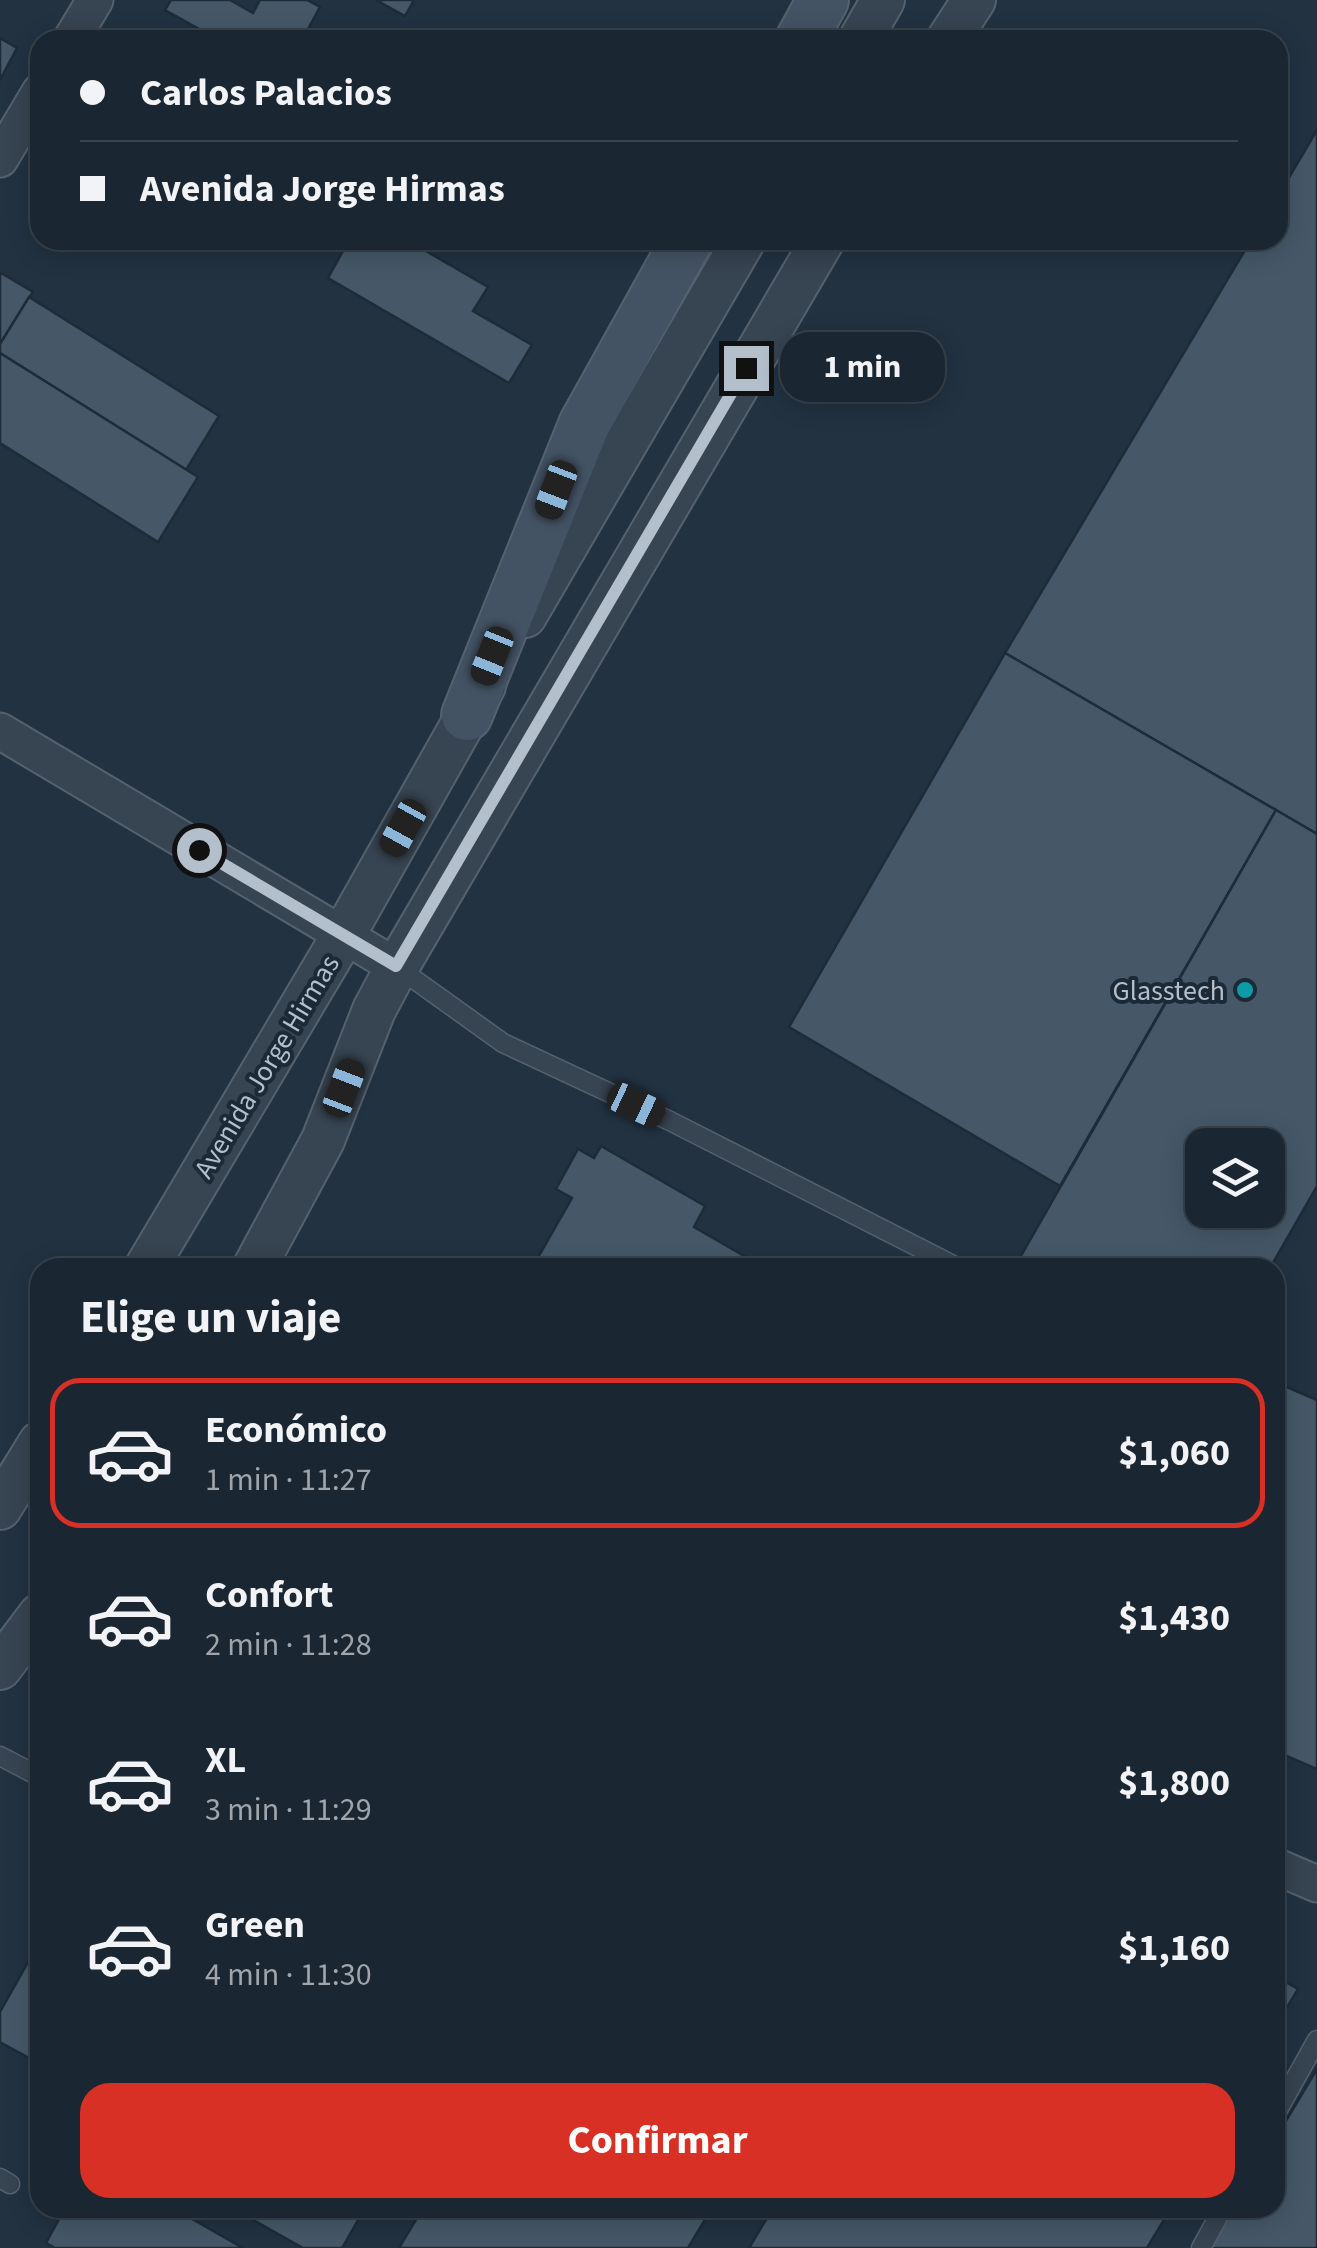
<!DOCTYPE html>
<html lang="es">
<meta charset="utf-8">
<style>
body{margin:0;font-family:"Source Sans 3",sans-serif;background:#232e39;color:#f1f3f6;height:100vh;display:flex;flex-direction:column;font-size:38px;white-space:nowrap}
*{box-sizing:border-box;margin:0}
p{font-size:32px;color:#9fa5ab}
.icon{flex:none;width:55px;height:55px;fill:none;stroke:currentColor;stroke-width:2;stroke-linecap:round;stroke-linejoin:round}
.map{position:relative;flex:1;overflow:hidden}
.sheet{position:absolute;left:30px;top:1258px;width:1255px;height:960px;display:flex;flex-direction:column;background:#1a2631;border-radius:30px;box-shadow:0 5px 25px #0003,0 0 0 2px #38434d}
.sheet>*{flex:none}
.hud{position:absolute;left:30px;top:30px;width:1258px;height:220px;border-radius:30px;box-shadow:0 5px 25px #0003,0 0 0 2px #38434d;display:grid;align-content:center;height:220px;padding:0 50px;background:#1a2631}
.tools{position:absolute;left:1185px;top:1128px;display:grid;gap:20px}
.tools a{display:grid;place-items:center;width:100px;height:100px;border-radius:20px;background:#1a2631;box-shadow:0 5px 25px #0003,0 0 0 2px #38434d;font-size:50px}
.end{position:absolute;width:45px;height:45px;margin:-22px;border:12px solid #b3bfcb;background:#111;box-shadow:0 0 0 5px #111}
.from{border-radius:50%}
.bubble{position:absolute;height:70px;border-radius:30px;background:#1a2631;box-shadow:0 5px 25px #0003,0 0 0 2px #38434d;font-size:32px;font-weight:700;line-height:70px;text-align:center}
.car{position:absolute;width:30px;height:60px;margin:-30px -15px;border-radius:12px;box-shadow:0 0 8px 2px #0007;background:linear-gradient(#222 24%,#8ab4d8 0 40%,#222 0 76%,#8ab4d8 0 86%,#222 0)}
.hud b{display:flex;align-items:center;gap:35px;height:95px;font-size:38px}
.hud b+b{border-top:2px solid #38434d}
.hud i{width:25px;height:25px;background:#f1f3f6}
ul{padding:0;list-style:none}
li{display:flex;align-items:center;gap:30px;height:150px;margin:0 20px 15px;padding:0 30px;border:5px solid transparent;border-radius:30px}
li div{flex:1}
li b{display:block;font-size:38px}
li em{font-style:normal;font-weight:700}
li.selected{border-color:#d93025}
li>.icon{width:90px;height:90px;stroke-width:1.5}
h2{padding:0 50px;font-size:45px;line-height:120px}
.cta{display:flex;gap:20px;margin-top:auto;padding:20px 50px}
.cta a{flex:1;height:115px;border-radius:30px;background:#d93025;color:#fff;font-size:40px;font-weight:700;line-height:115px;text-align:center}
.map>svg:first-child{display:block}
.building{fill:#465868;stroke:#1e2b38;stroke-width:2.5;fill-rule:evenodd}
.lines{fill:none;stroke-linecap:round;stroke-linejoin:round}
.service-casing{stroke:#55626e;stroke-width:21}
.minor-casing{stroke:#55626e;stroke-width:39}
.tertiary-casing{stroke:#55626e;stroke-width:46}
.secondary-casing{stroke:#55626e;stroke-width:54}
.service{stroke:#374451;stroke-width:18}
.minor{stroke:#374451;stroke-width:35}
.tertiary{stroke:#374451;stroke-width:42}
.secondary{stroke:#445364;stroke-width:50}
.route{stroke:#b3bfcb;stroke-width:12}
.culture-dot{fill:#0f9aa8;stroke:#1c2936;stroke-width:4}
.labels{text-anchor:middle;stroke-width:8;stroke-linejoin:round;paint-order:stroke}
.poi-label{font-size:28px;fill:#b3bfcb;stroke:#1c2936;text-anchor:end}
.street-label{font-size:28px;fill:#b3bfcb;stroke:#1c2936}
</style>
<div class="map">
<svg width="1317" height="2248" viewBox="0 0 1317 2248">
<rect width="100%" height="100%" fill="#223241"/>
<g class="building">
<polygon points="171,0 230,0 253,13 260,0 307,0 320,7 302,40 219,40 165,10"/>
<polygon points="376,0 414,0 405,16"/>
<polygon points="0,38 17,48 0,80"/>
<polygon points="1317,130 1317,834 1005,653 1251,240 1278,240 1278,196"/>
<polygon points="349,240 407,240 488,287 473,311 532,345 509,383 328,278"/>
<polygon points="1,273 33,292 0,344 0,275"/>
<polygon points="29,297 219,416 186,470 0,353 0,344"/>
<polygon points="0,353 198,477 158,542 0,443"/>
<polygon points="1005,653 1276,810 1060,1186 789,1027"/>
<path d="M1276 810 1317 834V1186L1270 1268H1014ZM1202 1145H1268V1210H1202Z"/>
<polygon points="601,1146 705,1206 694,1227 765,1268 532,1268 572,1198 556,1189 578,1149 594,1158"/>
<polygon points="1275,1382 1317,1400 1317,1769 1275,1751"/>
<polygon points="40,1941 40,2064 0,2042 0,2012"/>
<polygon points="1275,1976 1298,1989 1275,2028"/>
<polygon points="1317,2069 1317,2248 1210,2248 1234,2208 1275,2208 1275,2139"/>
<polygon points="65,2208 173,2208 243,2248 55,2248 46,2243"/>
<polygon points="232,2208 365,2208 342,2248 303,2248"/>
<polygon points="423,2208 712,2208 688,2248 399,2248"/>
<polygon points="773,2208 1171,2208 1147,2248 749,2248"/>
</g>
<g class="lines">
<defs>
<g id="service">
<polyline points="397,967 503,1043 670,1121 959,1268"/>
<polyline points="0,1756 40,1777"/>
<polyline points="1275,2115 1317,2040"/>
<polyline points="0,2178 10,2184"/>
<polyline points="1201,2248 1223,2208"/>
</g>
<g id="minor">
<polyline points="71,40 95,0"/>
<polyline points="0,159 40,92"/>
<polyline points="0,731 397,967"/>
<polyline points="1275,1866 1317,1884"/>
</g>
<g id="tertiary">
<polyline points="860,40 883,0"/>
<polyline points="948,40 974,0"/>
<polyline points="525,616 744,240"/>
<polyline points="146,1268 343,936 484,686"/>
<polyline points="254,1268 323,1140 374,1010 397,967 823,240"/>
<polyline points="0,1508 40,1443"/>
<polyline points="0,1668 40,1615"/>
</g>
<g id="secondary">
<polyline points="801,40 823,0"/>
<polyline points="467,715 584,425 687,240"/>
</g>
</defs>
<use href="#service" class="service-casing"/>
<use href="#minor" class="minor-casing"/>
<use href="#tertiary" class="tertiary-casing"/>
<use href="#secondary" class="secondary-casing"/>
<use href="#service" class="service"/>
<use href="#minor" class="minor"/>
<use href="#tertiary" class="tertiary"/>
<use href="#secondary" class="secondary"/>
</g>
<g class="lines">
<polyline class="route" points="199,850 396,966 746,368"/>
</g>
<circle class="culture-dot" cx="1245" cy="990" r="10"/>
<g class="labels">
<g class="poi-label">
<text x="1225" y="1000">Glasstech</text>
</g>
<g class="street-label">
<text transform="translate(266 1066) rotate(-59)" y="10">Avenida Jorge Hirmas</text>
</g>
</g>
</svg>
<div class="tools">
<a><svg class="icon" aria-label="layers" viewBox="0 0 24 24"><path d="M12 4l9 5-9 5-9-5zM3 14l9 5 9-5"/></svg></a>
</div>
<i class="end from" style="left:199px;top:850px"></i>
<i class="end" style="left:746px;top:368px"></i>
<div class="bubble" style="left:780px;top:332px;width:165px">1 min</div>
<i class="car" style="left:556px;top:490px;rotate:201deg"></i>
<i class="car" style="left:492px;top:656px;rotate:202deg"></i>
<i class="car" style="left:403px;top:828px;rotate:209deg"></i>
<i class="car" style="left:344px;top:1088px;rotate:21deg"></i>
<i class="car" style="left:636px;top:1105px;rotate:115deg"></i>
<div class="hud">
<b><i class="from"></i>Carlos Palacios</b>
<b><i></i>Avenida Jorge Hirmas</b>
</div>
<section class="sheet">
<h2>Elige un viaje</h2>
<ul>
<li class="selected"><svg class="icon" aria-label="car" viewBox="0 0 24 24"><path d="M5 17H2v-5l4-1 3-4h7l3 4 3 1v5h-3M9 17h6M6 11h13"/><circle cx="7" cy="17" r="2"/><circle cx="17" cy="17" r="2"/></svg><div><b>Económico</b><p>1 min · 11:27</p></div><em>$1,060</em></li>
<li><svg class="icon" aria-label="car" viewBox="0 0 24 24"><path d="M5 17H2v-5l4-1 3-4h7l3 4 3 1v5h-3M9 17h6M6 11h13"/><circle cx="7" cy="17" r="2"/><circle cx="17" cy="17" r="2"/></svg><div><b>Confort</b><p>2 min · 11:28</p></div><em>$1,430</em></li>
<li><svg class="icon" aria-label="car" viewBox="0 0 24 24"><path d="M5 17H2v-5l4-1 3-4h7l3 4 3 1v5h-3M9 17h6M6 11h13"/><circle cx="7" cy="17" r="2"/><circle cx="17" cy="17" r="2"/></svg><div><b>XL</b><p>3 min · 11:29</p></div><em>$1,800</em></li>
<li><svg class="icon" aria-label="car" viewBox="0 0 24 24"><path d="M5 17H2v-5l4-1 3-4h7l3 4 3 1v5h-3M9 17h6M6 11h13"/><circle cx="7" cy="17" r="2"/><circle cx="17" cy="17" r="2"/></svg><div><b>Green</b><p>4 min · 11:30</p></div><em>$1,160</em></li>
</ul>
<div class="cta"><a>Confirmar</a></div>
</section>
</div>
